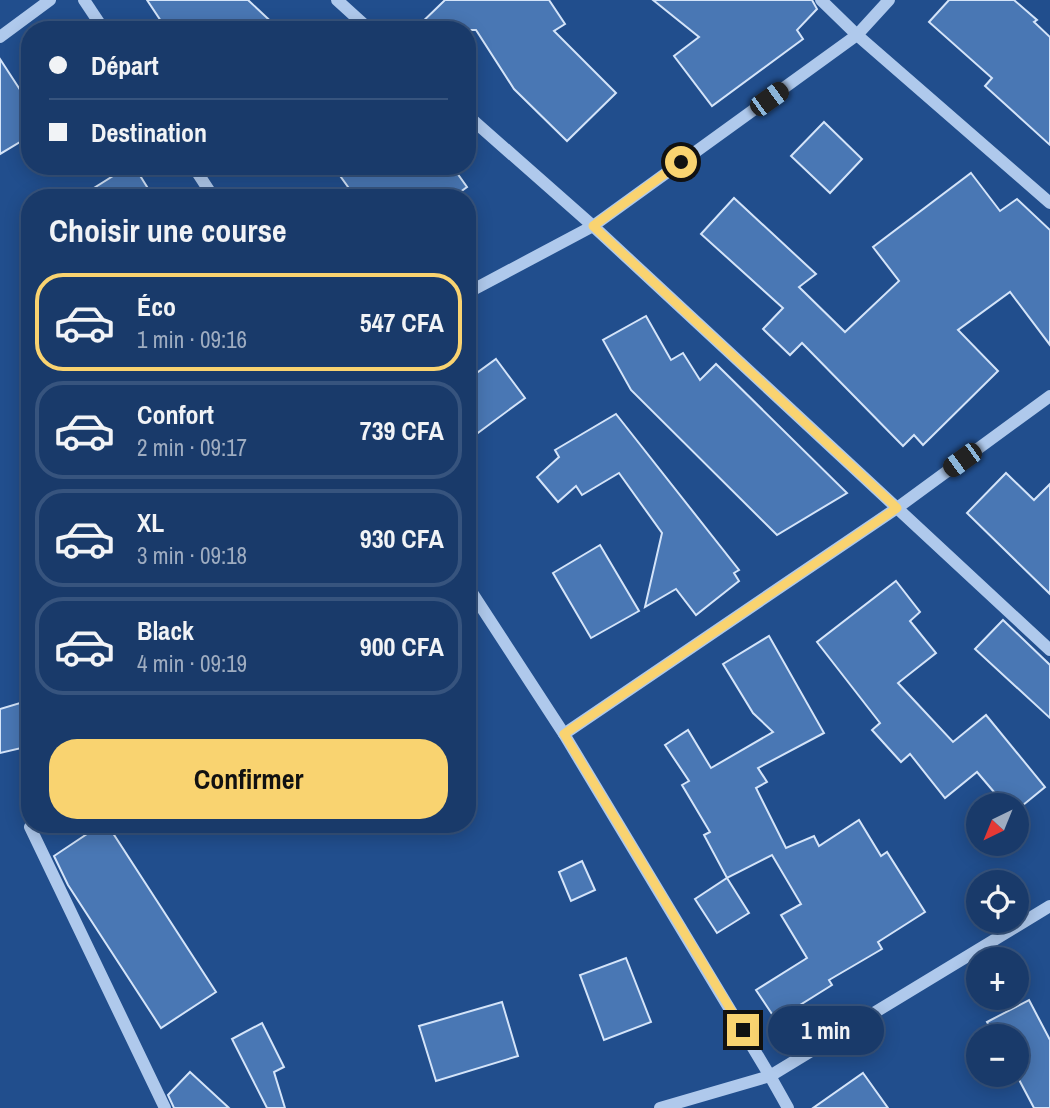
<!DOCTYPE html>
<html lang="fr">
<meta charset="utf-8">
<style>
body{margin:0;font-family:"Archivo Narrow",sans-serif;background:#264572;color:#f1f3f6;height:100vh;display:flex;flex-direction:column;font-size:26px;white-space:nowrap}
*{box-sizing:border-box;margin:0}
p{font-size:23px;color:#9fadc1}
.icon{flex:none;width:38px;height:38px;fill:none;stroke:currentColor;stroke-width:2;stroke-linecap:round;stroke-linejoin:round}
.map{position:relative;flex:1;overflow:hidden}
.side{position:absolute;left:21px;top:189px;width:455px;height:644px;display:flex;flex-direction:column;background:#193a6a;border-radius:28px;box-shadow:0 4px 18px #0003,0 0 0 2px #37547e}
.side>*{flex:none}
.hud{position:absolute;left:21px;top:21px;width:455px;height:154px;border-radius:28px;box-shadow:0 4px 18px #0003,0 0 0 2px #37547e;display:grid;align-content:center;height:154px;padding:0 28px;background:#193a6a}
.needle{width:46px;rotate:223deg}
.controls{position:absolute;left:966px;top:793px;display:grid;gap:14px}
.controls a{display:grid;place-items:center;width:63px;height:63px;border-radius:50%;background:#193a6a;box-shadow:0 4px 18px #0003,0 0 0 2px #37547e;font-size:35px}
.end{position:absolute;width:32px;height:32px;margin:-16px;border:9px solid #f9d370;background:#111;box-shadow:0 0 0 4px #111}
.from{border-radius:50%}
.bubble{position:absolute;height:49px;border-radius:24px;background:#193a6a;box-shadow:0 4px 18px #0003,0 0 0 2px #37547e;font-size:23px;font-weight:700;line-height:49px;text-align:center}
.car{position:absolute;width:21px;height:42px;margin:-21px -10px;border-radius:9px;box-shadow:0 0 5px 2px #0007;background:linear-gradient(#222 24%,#8ab4d8 0 40%,#222 0 76%,#8ab4d8 0 86%,#222 0)}
.hud b{display:flex;align-items:center;gap:24px;height:66px;font-size:26px}
.hud b+b{border-top:2px solid #37547e}
.hud i{width:18px;height:18px;background:#f1f3f6}
ul{padding:0;list-style:none}
li{display:flex;align-items:center;gap:21px;height:98px;margin:0 14px 10px;padding:0 14px;border:4px solid #37547e;border-radius:28px}
li div{flex:1}
li b{display:block;font-size:26px}
li em{font-style:normal;font-weight:700}
li.selected{border-color:#f9d370}
li>.icon{width:63px;height:63px;stroke-width:1.5}
h2{padding:0 28px;font-size:32px;line-height:84px}
.button{display:flex;gap:14px;margin-top:auto;padding:14px 28px}
.button a{flex:1;height:80px;border-radius:28px;background:#f9d370;color:#111;font-size:28px;font-weight:700;line-height:80px;text-align:center}
.map>svg:first-child{display:block}
.building{fill:#4977b4;stroke:#d4e4f9;stroke-width:2}
.lines{fill:none;stroke-linecap:round;stroke-linejoin:round}
.minor{stroke:#afc9ec;stroke-width:12}
.route{stroke:#f9d370;stroke-width:9}
</style>
<div class="map">
<svg width="1050" height="1108" viewBox="0 0 1050 1108">
<rect width="100%" height="100%" fill="#214e8d"/>
<g class="building">
<polygon points="147,0 248,0 280,30 167,30"/>
<polygon points="445,0 549,0 565,24 554,31 616,93 567,141 514,89 476,30 414,30"/>
<polygon points="653,0 812,0 817,9 797,30 803,39 712,106 674,56 699,37"/>
<polygon points="949,0 1014,0 1037,20 1034,22 1050,37 1050,145 985,86 992,78 929,22"/>
<polygon points="0,59 30,105 30,136 0,154"/>
<polygon points="824,122 862,159 830,193 791,156"/>
<polygon points="129,166 134,166 154,198 78,198"/>
<polygon points="333,166 452,166 467,187 452,198 356,198"/>
<polygon points="971,173 1000,211 1017,199 1050,230 1050,345 1010,292 958,330 998,371 923,445 914,435 903,446 802,343 790,355 763,329 783,308 701,234 734,198 816,274 799,287 845,332 899,281 873,247"/>
<polygon points="646,316 671,360 683,353 700,380 716,364 847,493 777,535 631,390 603,340"/>
<polygon points="496,359 525,398 467,441 467,380"/>
<polygon points="616,414 739,570 734,573 739,581 696,615 676,589 645,607 662,533 619,473 582,495 576,486 558,502 537,477 559,457 555,450"/>
<polygon points="1006,473 1034,500 1050,484 1050,594 967,513"/>
<polygon points="600,545 639,611 591,638 553,573"/>
<polygon points="896,581 920,612 910,621 936,653 898,683 953,742 986,715 1045,787 1017,810 1017,805 1005,805 977,772 945,798 910,754 901,762 872,730 880,723 817,642"/>
<polygon points="1003,620 1050,665 1050,718 975,649"/>
<polygon points="769,636 824,733 758,768 767,782 756,788 786,848 814,836 819,846 859,820 881,856 887,852 925,912 878,942 882,949 829,980 832,985 776,1020 756,990 807,958 781,915 801,904 772,855 727,878 704,835 710,832 682,785 689,781 665,745 688,730 711,768 773,732 753,713 723,664"/>
<polygon points="30,700 30,746 0,753 0,709"/>
<polygon points="102,824 107,824 216,992 161,1028 68,885 54,856"/>
<polygon points="582,861 595,890 571,901 559,872"/>
<polygon points="727,878 749,913 717,933 695,899"/>
<polygon points="626,958 651,1022 604,1040 580,975"/>
<polygon points="1029,1000 1050,1040 1050,1108 1034,1108 1016,1074 1017,1036 995,1036 987,1022"/>
<polygon points="502,1002 518,1056 436,1081 419,1026"/>
<polygon points="262,1023 284,1067 274,1072 285,1108 267,1108 232,1039"/>
<polygon points="190,1072 229,1108 174,1108 168,1095"/>
<polygon points="863,1073 888,1108 813,1108"/>
</g>
<g class="lines">
<g class="minor">
<polyline points="84,0 104,30"/>
<polyline points="337,0 370,30"/>
<polyline points="821,0 857,35 1050,203"/>
<polyline points="0,37 50,0"/>
<polyline points="467,115 593,226 1050,650"/>
<polyline points="193,166 214,198"/>
<polyline points="467,293 593,226 857,35 889,0"/>
<polyline points="467,585 564,734 770,1076 788,1108"/>
<polyline points="564,734 897,508 1050,396"/>
<polyline points="30,827 165,1108"/>
<polyline points="660,1108 770,1076 1050,906"/>
</g>
</g>
<g class="lines">
<polyline class="route" points="681,162 593,226 897,508 564,734 743,1030"/>
</g>
</svg>
<div class="controls">
<a><svg class="needle" viewBox="-14 -14 28 28"><path d="M0-13l5 13h-10z" fill="#e53935"/><path d="M0 13l5-13h-10z" fill="#9fadc1"/></svg></a>
<a><svg class="icon" aria-label="locate" viewBox="0 0 24 24"><circle cx="12" cy="12" r="6"/><path d="M12 2v4M12 18v4M2 12h4M18 12h4"/></svg></a>
<a>+</a>
<a>−</a>
</div>
<i class="end from" style="left:681px;top:162px"></i>
<i class="end" style="left:743px;top:1030px"></i>
<div class="bubble" style="left:768px;top:1006px;width:116px">1 min</div>
<i class="car" style="left:769px;top:99px;rotate:54deg"></i>
<i class="car" style="left:962px;top:460px;rotate:234deg"></i>
<div class="hud">
<b><i class="from"></i>Départ</b>
<b><i></i>Destination</b>
</div>
<section class="side">
<h2>Choisir une course</h2>
<ul>
<li class="selected"><svg class="icon" aria-label="car" viewBox="0 0 24 24"><path d="M5 17H2v-5l4-1 3-4h7l3 4 3 1v5h-3M9 17h6M6 11h13"/><circle cx="7" cy="17" r="2"/><circle cx="17" cy="17" r="2"/></svg><div><b>Éco</b><p>1 min · 09:16</p></div><em>547 CFA</em></li>
<li><svg class="icon" aria-label="car" viewBox="0 0 24 24"><path d="M5 17H2v-5l4-1 3-4h7l3 4 3 1v5h-3M9 17h6M6 11h13"/><circle cx="7" cy="17" r="2"/><circle cx="17" cy="17" r="2"/></svg><div><b>Confort</b><p>2 min · 09:17</p></div><em>739 CFA</em></li>
<li><svg class="icon" aria-label="car" viewBox="0 0 24 24"><path d="M5 17H2v-5l4-1 3-4h7l3 4 3 1v5h-3M9 17h6M6 11h13"/><circle cx="7" cy="17" r="2"/><circle cx="17" cy="17" r="2"/></svg><div><b>XL</b><p>3 min · 09:18</p></div><em>930 CFA</em></li>
<li><svg class="icon" aria-label="car" viewBox="0 0 24 24"><path d="M5 17H2v-5l4-1 3-4h7l3 4 3 1v5h-3M9 17h6M6 11h13"/><circle cx="7" cy="17" r="2"/><circle cx="17" cy="17" r="2"/></svg><div><b>Black</b><p>4 min · 09:19</p></div><em>900 CFA</em></li>
</ul>
<div class="button"><a>Confirmer</a></div>
</section>
</div>
